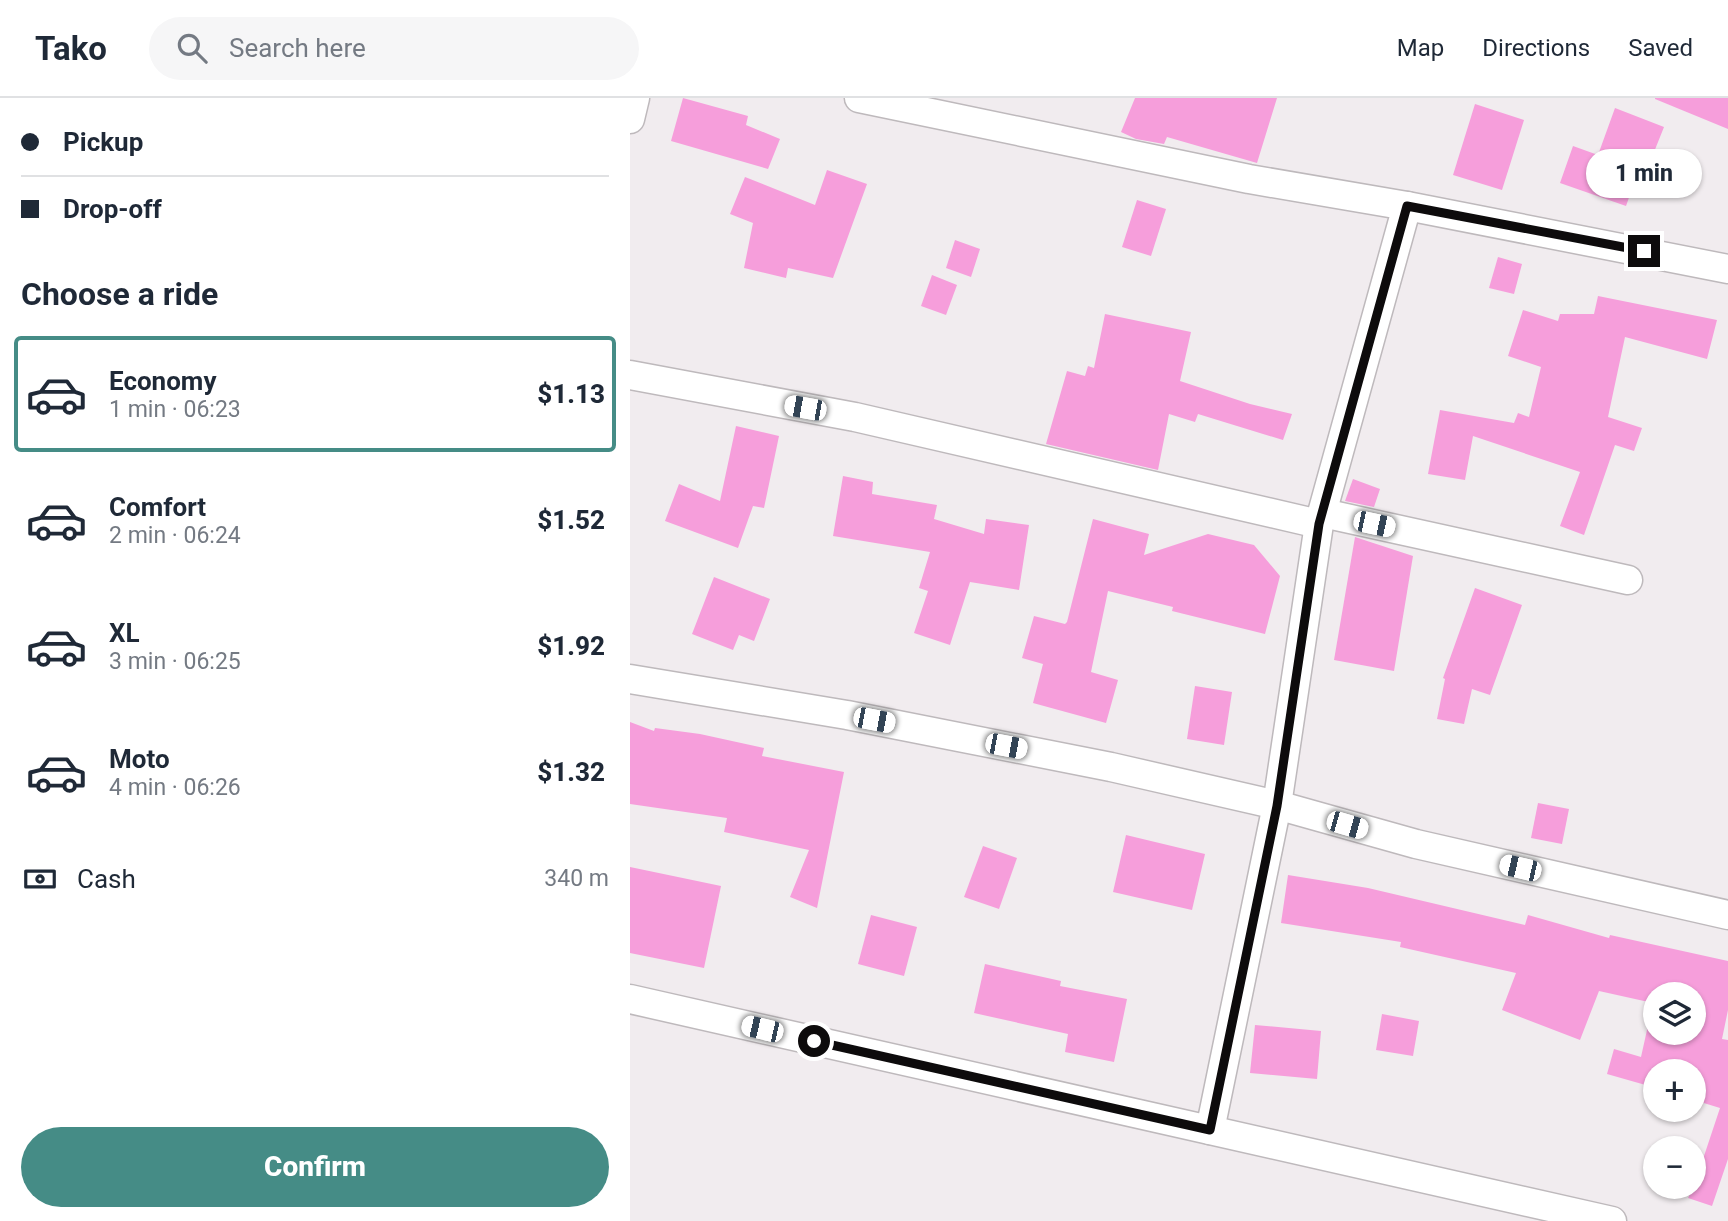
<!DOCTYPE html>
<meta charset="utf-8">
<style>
body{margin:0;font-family:Roboto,sans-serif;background:#f6f6f7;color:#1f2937;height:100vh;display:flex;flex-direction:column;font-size:26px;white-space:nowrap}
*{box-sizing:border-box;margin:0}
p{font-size:23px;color:#747a83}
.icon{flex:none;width:38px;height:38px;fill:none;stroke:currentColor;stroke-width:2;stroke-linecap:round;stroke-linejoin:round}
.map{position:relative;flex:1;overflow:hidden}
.drawer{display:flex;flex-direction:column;background:#fff;width:630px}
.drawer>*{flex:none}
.hud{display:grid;align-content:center;height:154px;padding:0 21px;background:#fff}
.tools{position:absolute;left:1013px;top:884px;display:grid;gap:14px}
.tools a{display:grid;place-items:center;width:63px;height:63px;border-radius:50%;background:#fff;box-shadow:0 2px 5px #0004;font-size:35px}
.end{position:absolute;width:32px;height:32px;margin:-16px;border:9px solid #0d0b0c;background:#fff;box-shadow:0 0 0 4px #fff}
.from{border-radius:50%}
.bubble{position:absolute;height:49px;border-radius:24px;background:#fff;box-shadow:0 2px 5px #0004;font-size:23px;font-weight:800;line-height:49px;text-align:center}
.car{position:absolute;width:21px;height:42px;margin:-21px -10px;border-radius:9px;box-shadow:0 0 5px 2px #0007;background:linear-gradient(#fff 24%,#345 0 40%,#fff 0 76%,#345 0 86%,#fff 0)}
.hud b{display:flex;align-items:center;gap:24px;height:66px;font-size:26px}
.hud b+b{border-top:2px solid #e0e1e3}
.hud i{width:18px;height:18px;background:#1f2937}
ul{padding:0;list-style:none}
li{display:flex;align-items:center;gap:21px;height:116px;margin:0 14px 10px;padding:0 7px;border:4px solid transparent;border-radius:7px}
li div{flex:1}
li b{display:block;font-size:26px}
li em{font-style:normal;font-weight:800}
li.current{border-color:#458c86}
li>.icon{width:63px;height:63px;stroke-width:1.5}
h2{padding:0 21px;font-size:32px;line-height:84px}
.pay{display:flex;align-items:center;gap:18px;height:77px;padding:0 21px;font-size:26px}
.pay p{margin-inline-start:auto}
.primary-button{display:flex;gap:14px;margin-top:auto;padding:14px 21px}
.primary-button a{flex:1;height:80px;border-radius:42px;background:#458c86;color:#fff;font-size:28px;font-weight:800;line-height:80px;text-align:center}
header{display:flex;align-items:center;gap:42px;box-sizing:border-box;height:98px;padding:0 35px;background:#fff;border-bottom:2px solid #e0e1e3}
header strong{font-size:33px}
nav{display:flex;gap:38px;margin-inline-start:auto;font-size:24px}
.search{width:490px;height:63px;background:#f6f6f7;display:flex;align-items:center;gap:18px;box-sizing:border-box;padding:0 24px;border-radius:38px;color:#747a83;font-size:26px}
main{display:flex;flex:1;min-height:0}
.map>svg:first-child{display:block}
.building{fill:#f69edb;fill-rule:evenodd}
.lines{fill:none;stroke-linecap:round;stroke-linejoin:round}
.minor-casing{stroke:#beb9bc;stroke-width:31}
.minor{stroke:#fff;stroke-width:28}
.route{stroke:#0d0b0c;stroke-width:9}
</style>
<header>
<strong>Tako</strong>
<div class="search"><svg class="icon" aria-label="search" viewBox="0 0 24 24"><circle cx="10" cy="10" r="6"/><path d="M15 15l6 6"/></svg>Search here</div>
<nav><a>Map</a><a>Directions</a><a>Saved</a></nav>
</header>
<main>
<section class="drawer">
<div class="hud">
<b><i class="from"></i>Pickup</b>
<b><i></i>Drop-off</b>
</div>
<h2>Choose a ride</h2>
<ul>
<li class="current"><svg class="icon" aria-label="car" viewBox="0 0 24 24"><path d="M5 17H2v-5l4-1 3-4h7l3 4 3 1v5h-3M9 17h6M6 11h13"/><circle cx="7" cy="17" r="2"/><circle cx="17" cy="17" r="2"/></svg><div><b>Economy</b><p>1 min · 06:23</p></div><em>$1.13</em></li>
<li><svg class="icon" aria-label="car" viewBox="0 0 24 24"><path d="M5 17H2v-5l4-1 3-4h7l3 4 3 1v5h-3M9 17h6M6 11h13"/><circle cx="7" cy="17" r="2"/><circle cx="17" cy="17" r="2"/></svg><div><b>Comfort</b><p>2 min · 06:24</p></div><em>$1.52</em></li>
<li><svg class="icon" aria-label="car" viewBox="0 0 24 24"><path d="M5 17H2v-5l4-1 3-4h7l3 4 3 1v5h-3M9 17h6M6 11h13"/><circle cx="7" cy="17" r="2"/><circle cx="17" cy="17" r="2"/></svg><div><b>XL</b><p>3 min · 06:25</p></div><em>$1.92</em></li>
<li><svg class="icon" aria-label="car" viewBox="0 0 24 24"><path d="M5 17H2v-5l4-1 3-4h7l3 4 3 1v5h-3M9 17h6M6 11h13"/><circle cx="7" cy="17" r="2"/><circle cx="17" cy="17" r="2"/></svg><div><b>Moto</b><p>4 min · 06:26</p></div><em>$1.32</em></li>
</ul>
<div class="pay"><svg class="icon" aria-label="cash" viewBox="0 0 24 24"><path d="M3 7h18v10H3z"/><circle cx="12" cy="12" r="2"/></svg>Cash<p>340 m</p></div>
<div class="primary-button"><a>Confirm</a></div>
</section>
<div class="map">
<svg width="1098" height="1123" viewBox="0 0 1098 1123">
<rect width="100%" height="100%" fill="#f1ecef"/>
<g class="building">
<polygon points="53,0 118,18 116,27 150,41 138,71 41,43"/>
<polygon points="505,0 647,0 627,65 537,39 534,46 506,41 491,34"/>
<polygon points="1025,0 1098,0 1098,31 1025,1"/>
<polygon points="845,6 894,22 872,92 823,77"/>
<polygon points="985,10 1034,29 1024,54 1016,51 996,108 930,85 943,48 968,57"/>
<polygon points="197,72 237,86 203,180 158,170 156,180 114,170 123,125 100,116 115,79 185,107"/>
<polygon points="507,102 536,111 521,158 492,149"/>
<polygon points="325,142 350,151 341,179 316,170"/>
<polygon points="868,159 892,166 884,196 859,190"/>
<polygon points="302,177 327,187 316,217 291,208"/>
<polygon points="968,198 1087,222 1077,261 995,239 978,319 1012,330 1004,353 985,347 954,437 930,428 950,374 843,338 835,382 798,376 810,312 884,325 888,315 899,319 911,269 878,258 893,212 928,223 930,216 964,216"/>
<polygon points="475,216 561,234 550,283 620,306 662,316 653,342 568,316 565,324 539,316 528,372 416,346 437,273 455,278 458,268 464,270"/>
<polygon points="106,328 149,338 134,410 123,408 108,450 35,423 49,386 90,403"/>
<polygon points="213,378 243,384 242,396 307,407 304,421 354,436 356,421 399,427 389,492 340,484 320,547 284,535 298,493 289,490 300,454 203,438"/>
<polygon points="723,381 750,391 744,409 715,403"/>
<polygon points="463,421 519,436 514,457 578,436 624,447 650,478 635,536 542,513 543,509 478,493 461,574 488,582 476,625 403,605 413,566 392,560 404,518 435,526 437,524"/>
<polygon points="725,439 783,458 764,573 704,562"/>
<polygon points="84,479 140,501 124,543 109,537 103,552 62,536"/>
<polygon points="845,490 892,507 860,597 842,591 834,626 807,621 815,581 813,580"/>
<polygon points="565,588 602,594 594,647 557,641"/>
<polygon points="0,624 24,633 25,630 70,636 134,650 132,658 214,674 187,810 160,799 179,752 94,734 97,720 0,706"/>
<polygon points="908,705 939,711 932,746 901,740"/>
<polygon points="496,737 575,756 562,812 483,794"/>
<polygon points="353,748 387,760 369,811 334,799"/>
<polygon points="0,769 91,788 74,870 0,855"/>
<path d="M658 777 738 790 895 827 898 817 979 840 980 837 1098 863V912L1092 941 1098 942V1061L1082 1108 1058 1100 1064 1088 1090 1010 1064 1002V973H1026V990L977 976 984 951 1011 959 1023 905 969 893 950 942 872 912 886 875 770 849 771 844 651 825ZM1026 896H1064V934H1026Z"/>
<polygon points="241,817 287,829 274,878 228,866"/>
<polygon points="355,866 431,883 430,888 497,901 484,964 435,954 438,936 344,915"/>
<polygon points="752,916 789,923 783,958 746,952"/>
<polygon points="625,927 691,933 687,981 620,975"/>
</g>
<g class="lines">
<defs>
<g id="minor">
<polyline points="229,0 619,81 777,108 689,426 647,707 580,1032"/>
<polyline points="0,21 5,0"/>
<polyline points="777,108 1098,171"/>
<polyline points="0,277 225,319 689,426"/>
<polyline points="693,415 998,482"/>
<polyline points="0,581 217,617 481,669 647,707 786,746 1098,817"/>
<polyline points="0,901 982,1123"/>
</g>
</defs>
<use href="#minor" class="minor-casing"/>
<use href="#minor" class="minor"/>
</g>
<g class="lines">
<polyline class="route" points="184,943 580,1032 647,708 689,426 777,108 1014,153"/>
</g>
</svg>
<div class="tools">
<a><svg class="icon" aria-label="layers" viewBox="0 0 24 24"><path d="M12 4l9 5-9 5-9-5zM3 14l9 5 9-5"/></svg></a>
<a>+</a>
<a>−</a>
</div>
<i class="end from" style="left:184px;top:943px"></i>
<i class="end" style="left:1014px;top:153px"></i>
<div class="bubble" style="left:956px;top:51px;width:116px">1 min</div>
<i class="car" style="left:175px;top:310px;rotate:280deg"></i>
<i class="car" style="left:744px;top:426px;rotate:102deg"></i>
<i class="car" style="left:244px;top:622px;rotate:101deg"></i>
<i class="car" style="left:376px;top:648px;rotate:101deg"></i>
<i class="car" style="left:717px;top:727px;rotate:106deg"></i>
<i class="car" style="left:890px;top:770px;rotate:283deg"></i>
<i class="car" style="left:132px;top:931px;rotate:283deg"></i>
</div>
</main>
